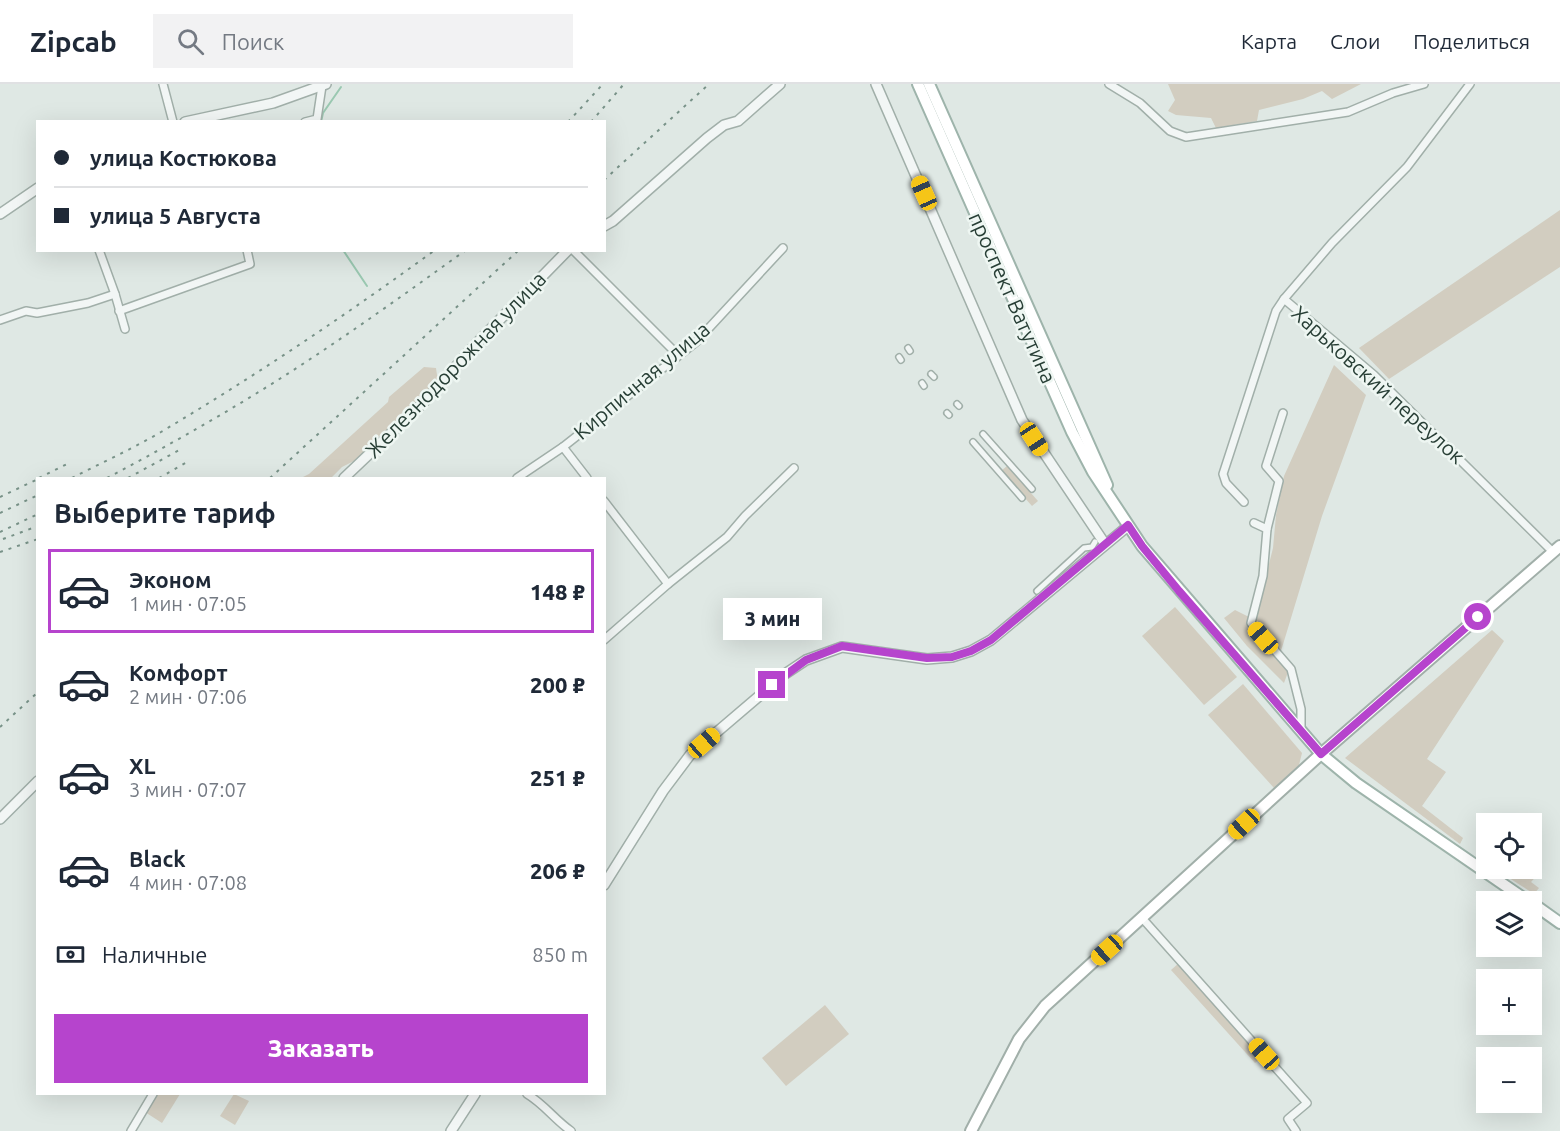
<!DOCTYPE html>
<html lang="ru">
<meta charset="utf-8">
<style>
body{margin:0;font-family:Ubuntu,sans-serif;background:#f2f2f3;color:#1f2937;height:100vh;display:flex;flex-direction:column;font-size:22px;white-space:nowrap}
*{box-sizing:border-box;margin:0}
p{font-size:20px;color:#747a83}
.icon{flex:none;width:33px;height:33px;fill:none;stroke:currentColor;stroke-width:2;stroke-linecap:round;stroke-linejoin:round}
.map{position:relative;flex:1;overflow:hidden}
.drawer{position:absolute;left:36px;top:393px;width:570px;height:618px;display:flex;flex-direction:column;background:#fff;border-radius:0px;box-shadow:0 6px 24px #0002}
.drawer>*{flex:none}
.top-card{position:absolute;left:36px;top:36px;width:570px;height:132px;border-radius:0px;box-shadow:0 6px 24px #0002;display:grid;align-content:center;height:132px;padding:0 18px;background:#fff}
.tools{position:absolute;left:1476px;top:729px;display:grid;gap:12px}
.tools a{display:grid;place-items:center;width:66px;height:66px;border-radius:0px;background:#fff;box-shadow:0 6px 24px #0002;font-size:30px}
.end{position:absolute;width:27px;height:27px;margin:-14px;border:8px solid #b644cd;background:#fff;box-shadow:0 0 0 3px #fff}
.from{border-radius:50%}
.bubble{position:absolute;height:42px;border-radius:0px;background:#fff;box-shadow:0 6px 24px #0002;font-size:20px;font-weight:800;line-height:42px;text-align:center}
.car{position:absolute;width:18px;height:36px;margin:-18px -9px;border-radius:8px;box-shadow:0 0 4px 2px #0007;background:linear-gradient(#f5c518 24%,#345 0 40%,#f5c518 0 76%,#345 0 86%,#f5c518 0)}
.top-card b{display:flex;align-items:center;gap:21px;height:57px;font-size:22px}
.top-card b+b{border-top:2px solid #e0e1e3}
.top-card i{width:15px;height:15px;background:#1f2937}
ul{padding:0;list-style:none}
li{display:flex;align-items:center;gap:18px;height:84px;margin:0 12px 9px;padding:0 6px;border:3px solid transparent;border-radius:0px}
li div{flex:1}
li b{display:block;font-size:22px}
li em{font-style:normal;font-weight:800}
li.on{border-color:#b644cd}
li>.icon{width:54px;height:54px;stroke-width:1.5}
h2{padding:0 18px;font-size:27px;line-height:72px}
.pay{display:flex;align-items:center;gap:15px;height:66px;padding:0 18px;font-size:22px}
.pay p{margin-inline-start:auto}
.primary-button{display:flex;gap:12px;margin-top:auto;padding:12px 18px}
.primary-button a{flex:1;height:69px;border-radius:0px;background:#b644cd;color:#fff;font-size:24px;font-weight:800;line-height:69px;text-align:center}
header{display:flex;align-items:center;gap:36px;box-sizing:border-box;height:84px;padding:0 30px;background:#fff;border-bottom:2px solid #e0e1e3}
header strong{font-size:28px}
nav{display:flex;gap:33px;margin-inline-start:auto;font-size:21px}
.search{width:420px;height:54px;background:#f2f2f3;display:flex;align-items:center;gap:15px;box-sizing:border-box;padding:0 21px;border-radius:0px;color:#747a83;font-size:22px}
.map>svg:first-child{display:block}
.green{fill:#d2cdc0}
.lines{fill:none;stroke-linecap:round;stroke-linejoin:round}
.stream{stroke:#9ac8b1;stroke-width:2}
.pedestrian-casing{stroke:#a1afa9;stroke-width:8}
.minor-casing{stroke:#a1afa9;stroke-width:10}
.tertiary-casing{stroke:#a1afa9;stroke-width:12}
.secondary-casing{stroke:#a1afa9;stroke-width:14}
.primary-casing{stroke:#9eb4ab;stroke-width:14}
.pedestrian{stroke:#f2f6f5;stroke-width:5}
.minor{stroke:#f2f6f5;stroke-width:7}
.tertiary{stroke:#f2f6f5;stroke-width:9}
.secondary{stroke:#fff;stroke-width:10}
.primary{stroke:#fff;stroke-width:10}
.rail{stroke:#789288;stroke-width:2;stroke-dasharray:3 6;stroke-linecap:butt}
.route{stroke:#b644cd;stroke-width:8}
.labels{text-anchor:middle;stroke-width:5;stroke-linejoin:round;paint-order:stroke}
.street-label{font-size:21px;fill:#283f36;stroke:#eef6f2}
</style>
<header>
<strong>Zipcab</strong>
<div class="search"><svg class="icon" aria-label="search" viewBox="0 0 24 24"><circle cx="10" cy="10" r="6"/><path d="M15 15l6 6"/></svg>Поиск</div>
<nav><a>Карта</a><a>Слои</a><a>Поделиться</a></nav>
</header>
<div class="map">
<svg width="1560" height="1047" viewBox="0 0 1560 1047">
<rect width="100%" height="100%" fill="#dfe8e4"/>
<g class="green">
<polygon points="1168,0 1361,0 1332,15 1322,7 1303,15 1259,26 1257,37 1216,44 1211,34 1176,31 1168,27 1175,16"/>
<polygon points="1560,126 1560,183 1389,295 1359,264"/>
<polygon points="1334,281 1366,311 1322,432 1281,567 1291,580 1284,599 1247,562 1224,534 1235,526 1255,536 1273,464 1276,431 1284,392"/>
<polygon points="424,283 436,284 437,291 443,293 356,376 342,383 331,394 301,394 309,390 388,318 389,313"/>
<polygon points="1007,382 1038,417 1032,422 1001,387"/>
<polygon points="1175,523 1237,593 1204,621 1142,552"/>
<polygon points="1492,546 1504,557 1427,675 1446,688 1422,722 1463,754 1460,760 1345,674"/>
<polygon points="1243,600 1302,669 1299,681 1274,704 1208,631"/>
<polygon points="1532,776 1542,786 1531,798 1539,804 1534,810 1495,785 1532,784"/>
<polygon points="1179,879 1263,972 1255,979 1171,886"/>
<polygon points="825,921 849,950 786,1002 762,974"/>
<polygon points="156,1010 180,1010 162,1039 145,1028"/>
<polygon points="234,1010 249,1017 235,1041 220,1032"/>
</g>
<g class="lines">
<g class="stream">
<polyline points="321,38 323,29 341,3"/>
<polyline points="343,166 367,202"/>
</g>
<defs>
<g id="pedestrian">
<polyline points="908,264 910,267"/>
<polyline points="899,273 901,276"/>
<polyline points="931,290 934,293"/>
<polyline points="922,299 924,302"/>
<polyline points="957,320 959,322"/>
<polyline points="947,329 949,331"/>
<polyline points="983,350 1032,405"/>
<polyline points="973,358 1022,414"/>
<polyline points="1037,507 1084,464 1092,463 1095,458"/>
</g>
<g id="minor">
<polyline points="163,0 173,38"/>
<polyline points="1109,0 1140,19 1170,47 1186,53 1348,28 1393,9 1424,0"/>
<polyline points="305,38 317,35 322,2"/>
<polyline points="99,166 115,210 125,245"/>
<polyline points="573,166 678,271"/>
<polyline points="1284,215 1332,159 1407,83 1470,0"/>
<polyline points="119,227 250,180 247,166"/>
<polyline points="0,236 26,227 37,229 88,219 115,210"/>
<polyline points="563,363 587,394"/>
<polyline points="517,394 563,363 696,258 783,164"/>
<polyline points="604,417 668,500"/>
<polyline points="1244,418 1226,399 1223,390 1276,227 1284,215 1374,291 1553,468"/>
<polyline points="1254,439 1267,445 1263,492 1251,539 1291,585 1301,625 1301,647"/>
<polyline points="1267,445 1279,397 1266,382 1283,329"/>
<polyline points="604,556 668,500 727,453 745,432 794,384"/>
<polyline points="1142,834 1307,1019 1288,1035 1296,1047"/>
<path d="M527 1010C544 1020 555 1036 571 1047"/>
<polyline points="131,1047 153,1010"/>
</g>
<g id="tertiary">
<polyline points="876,0 1022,336 1105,460"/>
<polyline points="185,38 273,19 326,0"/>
<polyline points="0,130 38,104"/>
<polyline points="604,142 613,137 707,54 724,41 738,37 780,0"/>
<polyline points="344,394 427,315 476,260 568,166"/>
<polyline points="0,735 38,697"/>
<polyline points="604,801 663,707 690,671 785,590 806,576 842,563 927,575 952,573 971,567 991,556 1128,442"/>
<polyline points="451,1047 475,1010"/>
</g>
<polyline id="secondary" points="971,1047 1019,955 1045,922 1321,670 1560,462"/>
<g id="primary">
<polyline points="918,0 1072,348 1093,388 1142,462 1321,670 1356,699 1529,818"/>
<polyline points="929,0 1107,401"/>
<polyline points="1532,819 1560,839"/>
</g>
</defs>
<use href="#pedestrian" class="pedestrian-casing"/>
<use href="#minor" class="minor-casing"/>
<use href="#tertiary" class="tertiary-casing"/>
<use href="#secondary" class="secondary-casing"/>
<use href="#primary" class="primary-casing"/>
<use href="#pedestrian" class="pedestrian"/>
<use href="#minor" class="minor"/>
<use href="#tertiary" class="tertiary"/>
<use href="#secondary" class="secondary"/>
<use href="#primary" class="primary"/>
<g class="rail">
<polyline points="568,38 603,0"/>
<polyline points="591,38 624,0"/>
<polyline points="604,96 709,0"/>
<polyline points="39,394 71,378"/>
<path d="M72 394C101 379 132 365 161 348 255 292 346 231 435 166"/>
<path d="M107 394C162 365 217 334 270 301 337 259 402 212 466 166"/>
<polyline points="128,394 183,364"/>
<polyline points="159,394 189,377"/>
<polyline points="270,394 519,166"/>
<polyline points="0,413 38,395"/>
<polyline points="0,429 38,411"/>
<polyline points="0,448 38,430"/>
<polyline points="3,455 38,442"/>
<polyline points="0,468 38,455"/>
<polyline points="0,643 38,608"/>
</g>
</g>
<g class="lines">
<polyline class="route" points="772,601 806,576 842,562 927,574 952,573 971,567 991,556 1128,441 1142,462 1179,507 1321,670 1478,533"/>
</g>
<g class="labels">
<g class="street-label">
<text transform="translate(1012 214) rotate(66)" y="7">проспект Ватутина</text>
<text transform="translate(456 281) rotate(-46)" y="7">Железнодорожная улица</text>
<text transform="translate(642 297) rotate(-40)" y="7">Кирпичная улица</text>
<text transform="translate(1378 301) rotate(42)" y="7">Харьковский переулок</text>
</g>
</g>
</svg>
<div class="tools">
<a><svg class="icon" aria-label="locate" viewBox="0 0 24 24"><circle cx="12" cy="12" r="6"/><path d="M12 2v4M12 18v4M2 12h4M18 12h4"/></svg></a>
<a><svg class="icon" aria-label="layers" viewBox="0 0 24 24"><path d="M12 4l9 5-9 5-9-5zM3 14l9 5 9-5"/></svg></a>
<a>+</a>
<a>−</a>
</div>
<i class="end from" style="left:1478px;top:533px"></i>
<i class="end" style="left:772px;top:601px"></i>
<div class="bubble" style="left:723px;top:514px;width:99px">3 мин</div>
<i class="car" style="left:924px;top:109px;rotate:336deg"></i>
<i class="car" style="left:1034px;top:355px;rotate:147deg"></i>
<i class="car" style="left:1263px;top:554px;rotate:319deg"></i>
<i class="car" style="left:704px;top:659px;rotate:49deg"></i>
<i class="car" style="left:1244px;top:740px;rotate:227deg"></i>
<i class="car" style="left:1107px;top:866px;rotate:228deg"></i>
<i class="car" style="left:1264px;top:970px;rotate:318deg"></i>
<div class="top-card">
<b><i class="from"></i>улица Костюкова</b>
<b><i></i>улица 5 Августа</b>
</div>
<section class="drawer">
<h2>Выберите тариф</h2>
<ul>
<li class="on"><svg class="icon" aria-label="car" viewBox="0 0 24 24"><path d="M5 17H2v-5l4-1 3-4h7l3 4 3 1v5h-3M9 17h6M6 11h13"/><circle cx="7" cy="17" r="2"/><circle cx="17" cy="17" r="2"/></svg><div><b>Эконом</b><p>1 мин · 07:05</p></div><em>148 ₽</em></li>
<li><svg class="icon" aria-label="car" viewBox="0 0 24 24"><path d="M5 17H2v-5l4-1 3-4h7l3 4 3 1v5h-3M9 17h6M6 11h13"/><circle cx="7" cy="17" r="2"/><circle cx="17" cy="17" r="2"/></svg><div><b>Комфорт</b><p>2 мин · 07:06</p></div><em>200 ₽</em></li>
<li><svg class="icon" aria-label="car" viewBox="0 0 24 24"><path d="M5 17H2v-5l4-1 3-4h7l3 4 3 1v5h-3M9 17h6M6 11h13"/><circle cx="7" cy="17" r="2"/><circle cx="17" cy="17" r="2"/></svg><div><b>XL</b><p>3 мин · 07:07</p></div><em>251 ₽</em></li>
<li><svg class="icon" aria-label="car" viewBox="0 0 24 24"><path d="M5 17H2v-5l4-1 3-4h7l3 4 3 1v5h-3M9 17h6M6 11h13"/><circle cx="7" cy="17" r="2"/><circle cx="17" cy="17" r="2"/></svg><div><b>Black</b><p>4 мин · 07:08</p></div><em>206 ₽</em></li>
</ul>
<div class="pay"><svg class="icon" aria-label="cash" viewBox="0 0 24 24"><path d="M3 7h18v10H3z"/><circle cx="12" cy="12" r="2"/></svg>Наличные<p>850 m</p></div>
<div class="primary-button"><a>Заказать</a></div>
</section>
</div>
